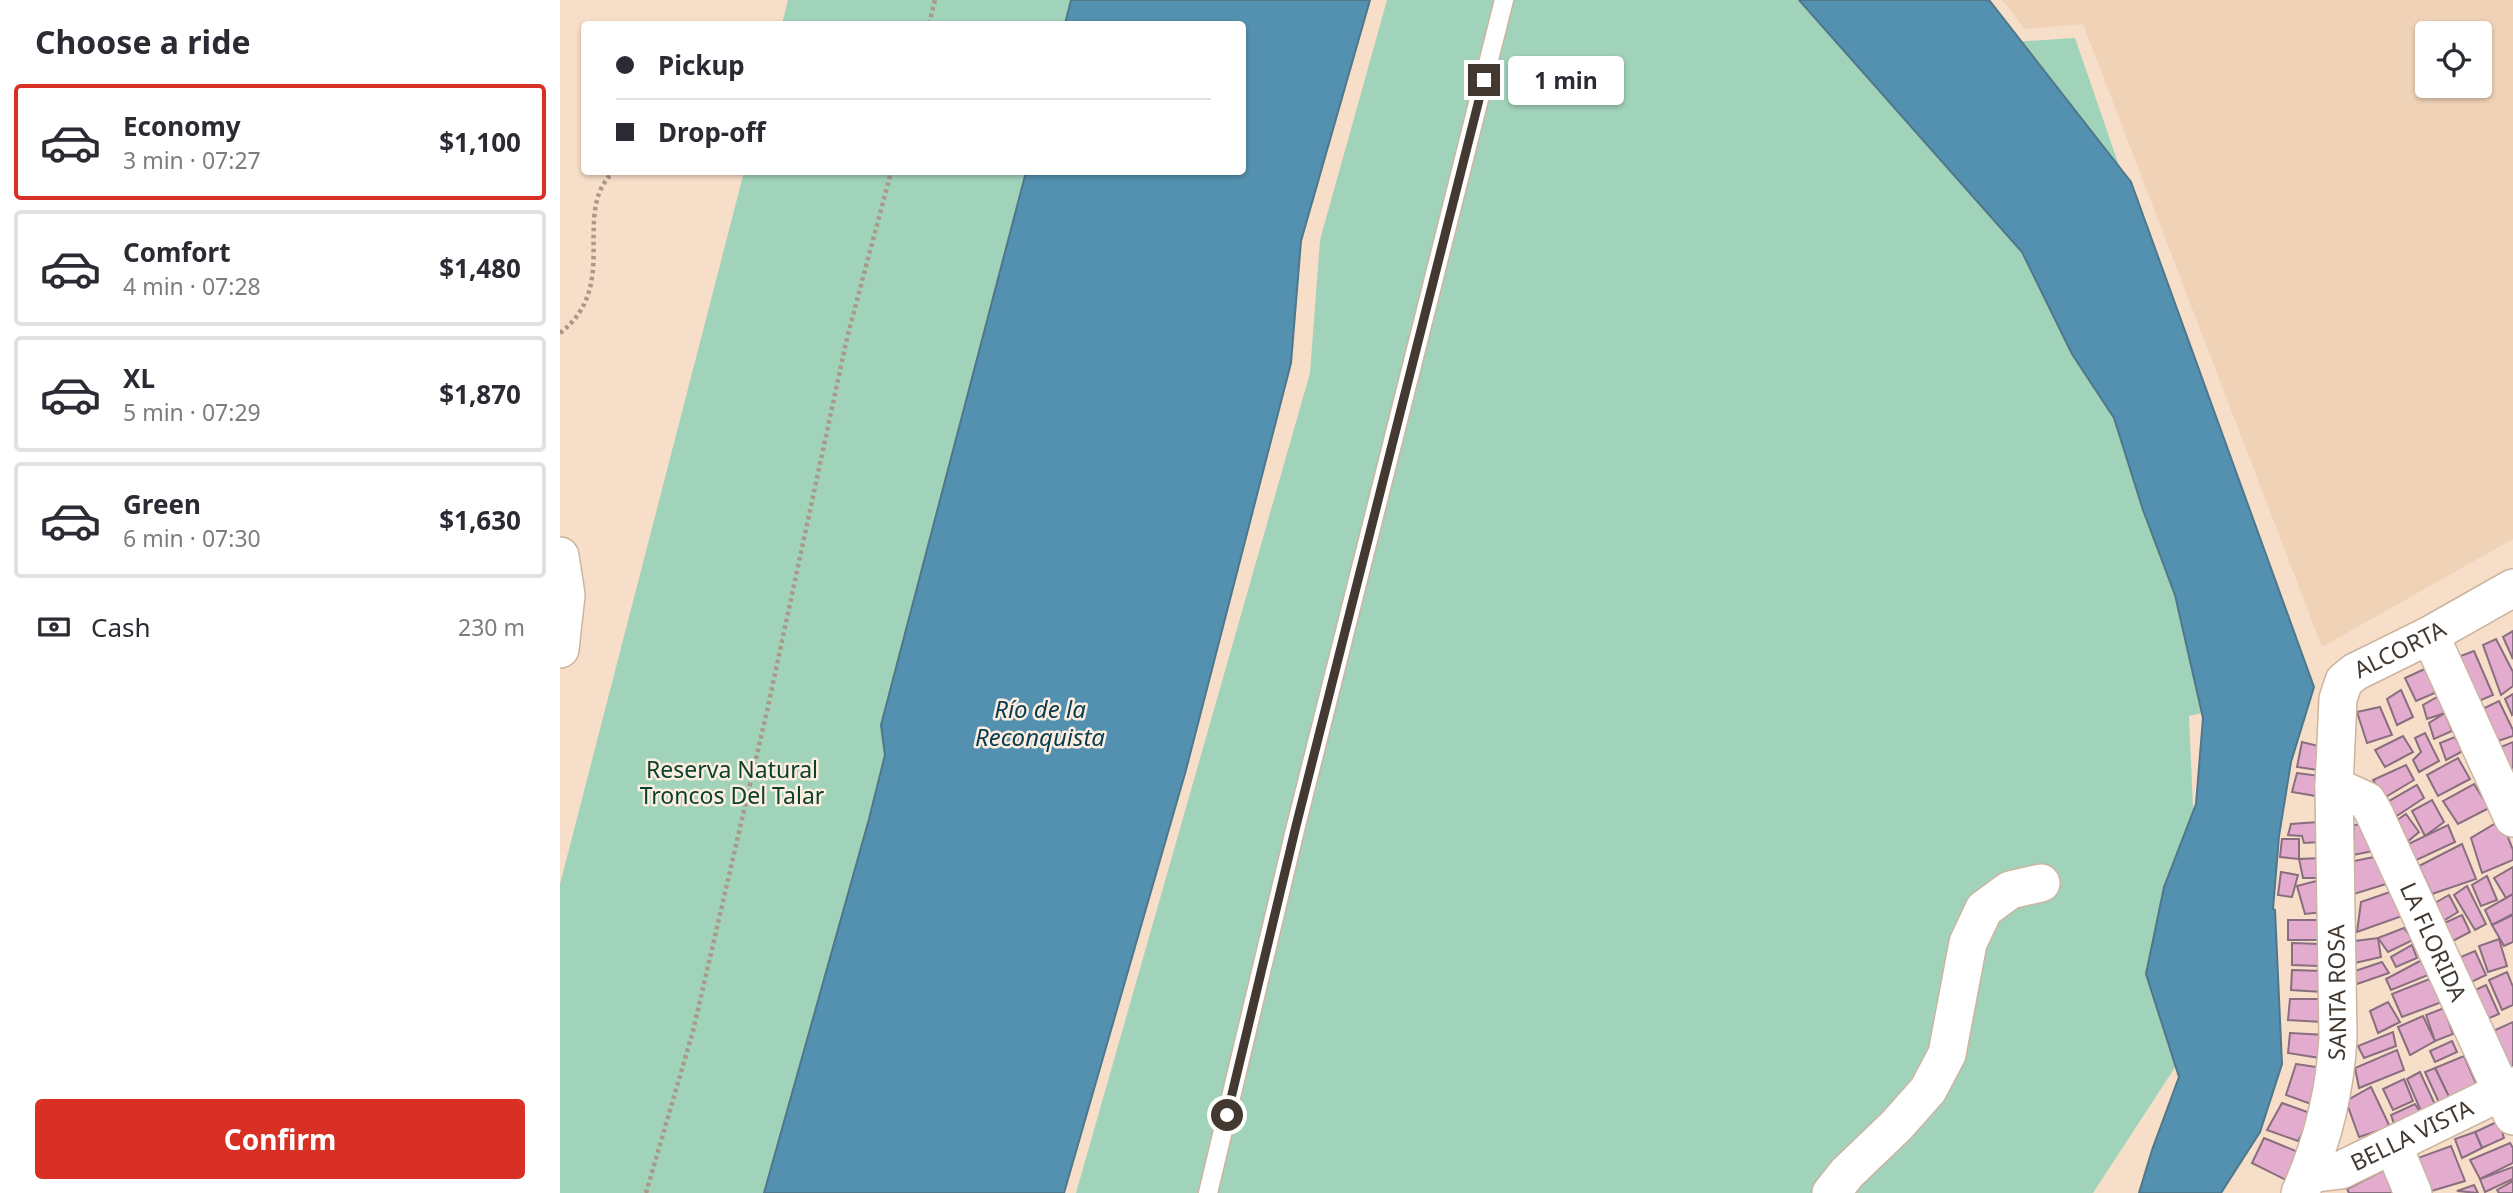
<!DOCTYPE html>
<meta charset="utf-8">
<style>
body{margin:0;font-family:"Noto Sans",sans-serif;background:#f7f7f7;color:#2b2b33;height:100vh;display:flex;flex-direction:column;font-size:26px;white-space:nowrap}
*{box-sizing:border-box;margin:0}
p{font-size:23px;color:#7c7c81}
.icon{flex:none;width:38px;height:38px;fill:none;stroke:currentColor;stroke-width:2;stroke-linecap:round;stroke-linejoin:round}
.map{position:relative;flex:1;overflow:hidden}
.panel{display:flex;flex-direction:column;background:#fff;width:560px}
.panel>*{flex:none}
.banner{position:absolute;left:21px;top:21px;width:665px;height:154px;border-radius:7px;box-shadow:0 2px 5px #0004;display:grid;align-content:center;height:154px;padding:0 35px;background:#fff}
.fabs{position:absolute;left:1855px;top:21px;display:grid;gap:14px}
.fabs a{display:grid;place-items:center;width:77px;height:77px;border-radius:7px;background:#fff;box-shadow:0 2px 5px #0004;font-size:35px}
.end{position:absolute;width:32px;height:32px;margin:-16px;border:9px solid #433931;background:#fff;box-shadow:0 0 0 4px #fff}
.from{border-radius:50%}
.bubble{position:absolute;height:49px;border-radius:7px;background:#fff;box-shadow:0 2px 5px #0004;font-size:23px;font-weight:700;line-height:49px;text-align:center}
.banner b{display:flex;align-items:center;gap:24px;height:66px;font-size:26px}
.banner b+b{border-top:2px solid #e1e1e2}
.banner i{width:18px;height:18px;background:#2b2b33}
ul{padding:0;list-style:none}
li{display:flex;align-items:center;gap:21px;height:116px;margin:0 14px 10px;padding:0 21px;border:4px solid #e1e1e2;border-radius:7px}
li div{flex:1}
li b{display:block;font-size:26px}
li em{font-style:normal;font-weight:700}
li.on{border-color:#d93025}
li>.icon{width:63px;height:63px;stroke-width:1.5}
h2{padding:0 35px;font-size:32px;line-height:84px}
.pay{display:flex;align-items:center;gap:18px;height:77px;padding:0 35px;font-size:26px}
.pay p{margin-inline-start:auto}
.button{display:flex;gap:14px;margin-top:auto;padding:14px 35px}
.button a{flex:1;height:80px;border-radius:7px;background:#d93025;color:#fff;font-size:28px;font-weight:700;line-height:80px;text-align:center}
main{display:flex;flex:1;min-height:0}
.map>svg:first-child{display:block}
.built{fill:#f0d2b7;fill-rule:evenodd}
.green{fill:#a1d3bb}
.water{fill:#5491b0;stroke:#4f778a;stroke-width:2}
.building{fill:#e3accf;stroke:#886e7e;stroke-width:2}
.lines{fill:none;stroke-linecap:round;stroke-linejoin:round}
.lane-casing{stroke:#ccb49f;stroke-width:21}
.street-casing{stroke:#ccb49f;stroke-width:40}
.path{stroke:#ab9889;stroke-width:4.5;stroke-dasharray:3.5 3.5;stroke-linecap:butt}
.lane{stroke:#fff;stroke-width:18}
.street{stroke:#fff;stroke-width:37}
.route{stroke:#433931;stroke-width:9}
.labels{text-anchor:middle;stroke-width:5;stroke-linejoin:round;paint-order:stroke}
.street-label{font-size:23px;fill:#433931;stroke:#fdeee0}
.park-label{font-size:23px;fill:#0b422f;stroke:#fdeee0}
.water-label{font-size:24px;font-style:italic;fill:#063d53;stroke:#fdeee0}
</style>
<main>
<section class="panel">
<h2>Choose a ride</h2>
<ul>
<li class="on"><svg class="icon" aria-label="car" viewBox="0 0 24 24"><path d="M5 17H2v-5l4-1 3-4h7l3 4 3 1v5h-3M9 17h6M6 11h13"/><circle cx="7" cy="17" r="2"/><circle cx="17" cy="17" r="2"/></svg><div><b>Economy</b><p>3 min · 07:27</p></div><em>$1,100</em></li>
<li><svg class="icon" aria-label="car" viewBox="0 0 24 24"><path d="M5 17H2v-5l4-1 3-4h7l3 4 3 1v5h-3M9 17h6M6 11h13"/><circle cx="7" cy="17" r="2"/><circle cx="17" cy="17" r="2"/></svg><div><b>Comfort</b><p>4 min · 07:28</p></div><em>$1,480</em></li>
<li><svg class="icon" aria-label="car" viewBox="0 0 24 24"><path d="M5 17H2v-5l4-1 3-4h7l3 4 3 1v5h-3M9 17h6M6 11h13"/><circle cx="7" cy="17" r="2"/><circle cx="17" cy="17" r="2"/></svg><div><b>XL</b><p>5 min · 07:29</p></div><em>$1,870</em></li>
<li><svg class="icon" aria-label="car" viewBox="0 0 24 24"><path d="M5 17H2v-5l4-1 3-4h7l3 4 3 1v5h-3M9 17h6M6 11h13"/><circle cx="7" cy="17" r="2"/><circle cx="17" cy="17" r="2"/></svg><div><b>Green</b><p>6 min · 07:30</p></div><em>$1,630</em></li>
</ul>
<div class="pay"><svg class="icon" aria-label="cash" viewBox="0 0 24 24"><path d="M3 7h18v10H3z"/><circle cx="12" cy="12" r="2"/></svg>Cash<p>230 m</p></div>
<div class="button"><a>Confirm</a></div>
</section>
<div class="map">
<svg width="1953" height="1193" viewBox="0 0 1953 1193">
<rect width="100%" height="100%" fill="#f7dec9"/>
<path class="built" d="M1442 0H1953V539L1762 647 1523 24 1465 29ZM1867 33H1920V86H1867Z"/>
<g class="green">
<polygon points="228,0 511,0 505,24 222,24"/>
<polygon points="827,0 1419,0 1451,42 1515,38 1740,690 1629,716 1635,853 1629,1046 1533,1193 516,1193 750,373 760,240"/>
<polygon points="184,172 466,172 321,725 325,755 309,819 204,1193 0,1193 0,884"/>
</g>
<g class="water">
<polygon points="511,0 810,0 741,241 731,363 626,770 504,1193 204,1193 309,819 325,755 321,725 466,172 682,172 682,24 505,24"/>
<polygon points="1239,0 1429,0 1571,182 1754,687 1731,762 1719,836 1713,909 1715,910 1722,1064 1700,1132 1661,1193 1579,1193 1592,1150 1619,1077 1586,974 1604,887 1636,804 1643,718 1615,595 1583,510 1554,418 1512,354 1462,252"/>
</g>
<g class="building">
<polygon points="1953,631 1953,659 1943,637"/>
<polygon points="1936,639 1953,672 1953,686 1941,695 1923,645"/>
<polygon points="1914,651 1933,695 1914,703 1895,658"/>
<polygon points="1869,667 1875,693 1856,701 1845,678"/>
<polygon points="1841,690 1853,717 1837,725 1827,699"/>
<polygon points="1953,694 1953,714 1952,715 1945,699"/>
<polygon points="1879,696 1885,713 1867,719 1863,705"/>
<polygon points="1939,701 1953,730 1953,736 1929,744 1916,712"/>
<polygon points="1820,707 1832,735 1807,743 1797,712"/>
<polygon points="1885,713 1892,731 1874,739 1869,723"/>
<polygon points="1865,733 1879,761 1859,772 1853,760 1861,752 1855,738"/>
<polygon points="1843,736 1853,752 1825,767 1815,750"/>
<polygon points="1895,737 1903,751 1886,760 1880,743"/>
<polygon points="1742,742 1762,747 1765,771 1737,767"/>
<polygon points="1953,742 1953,774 1934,750"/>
<polygon points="1898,758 1910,779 1878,796 1867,775"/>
<polygon points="1846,765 1854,780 1824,798 1813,780"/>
<polygon points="1737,773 1760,776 1756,796 1732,792"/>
<polygon points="1914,784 1929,808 1898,824 1883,801"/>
<polygon points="1857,785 1864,798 1832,819 1824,804"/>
<polygon points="1872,800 1884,822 1865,836 1852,811"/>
<polygon points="1846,814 1859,832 1840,848 1830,825"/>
<polygon points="1941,820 1953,850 1953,860 1922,873 1911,838"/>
<polygon points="1758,822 1759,842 1744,843 1742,836 1728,835 1731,824"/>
<polygon points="1810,824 1818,850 1793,855 1794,825"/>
<polygon points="1888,825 1895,842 1848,864 1840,848"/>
<polygon points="1722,839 1739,839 1739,859 1720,857"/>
<polygon points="1902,844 1916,879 1872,894 1859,866"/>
<polygon points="1819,856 1826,884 1794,894 1794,861"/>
<polygon points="1761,858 1762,878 1743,878 1739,859"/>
<polygon points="1953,867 1953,894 1946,898 1934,878"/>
<polygon points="1721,872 1738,875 1732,897 1718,895"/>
<polygon points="1927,876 1937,900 1921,906 1912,885"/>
<polygon points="1764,879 1763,912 1745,914 1737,886"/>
<polygon points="1907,886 1926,924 1915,930 1894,895"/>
<polygon points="1830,892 1842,916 1797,932 1801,902"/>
<polygon points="1953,894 1953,914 1932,925 1925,910"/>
<polygon points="1889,895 1898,912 1883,921 1873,904"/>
<polygon points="1902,915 1910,932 1891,942 1882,924"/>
<polygon points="1953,915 1953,942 1944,946 1932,925"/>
<polygon points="1728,920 1759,920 1758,940 1728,940"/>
<polygon points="1844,928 1853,940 1828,952 1818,938"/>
<polygon points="1818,938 1821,957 1795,963 1795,941"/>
<polygon points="1939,939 1947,966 1928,972 1919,946"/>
<polygon points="1732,943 1760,944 1759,966 1732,965"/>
<polygon points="1852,945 1857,958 1836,967 1831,957"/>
<polygon points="1915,951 1926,975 1907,984 1896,959"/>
<polygon points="1862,960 1868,975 1831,990 1826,979"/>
<polygon points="1822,962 1829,973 1794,985 1795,971"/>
<polygon points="1732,970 1763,971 1762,992 1731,990"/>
<polygon points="1947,972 1953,987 1953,1005 1942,1010 1929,980"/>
<polygon points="1872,978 1882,1002 1842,1017 1832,994"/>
<polygon points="1926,985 1939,1014 1927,1019 1913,991"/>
<polygon points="1730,999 1762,999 1762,1022 1728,1020"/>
<polygon points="1828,1002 1840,1022 1818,1033 1810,1011"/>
<polygon points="1884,1008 1893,1034 1875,1041 1866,1015"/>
<polygon points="1863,1016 1875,1041 1850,1055 1838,1027"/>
<polygon points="1953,1022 1953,1072 1931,1032"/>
<polygon points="1833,1032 1836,1046 1804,1058 1798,1046"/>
<polygon points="1730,1033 1766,1035 1766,1059 1728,1053"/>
<polygon points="1892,1041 1897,1052 1875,1062 1870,1051"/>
<polygon points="1837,1050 1844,1070 1799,1088 1795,1068"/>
<polygon points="1904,1056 1919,1090 1892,1103 1875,1068"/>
<polygon points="1736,1064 1763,1068 1751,1104 1726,1095"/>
<polygon points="1875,1068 1892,1103 1882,1109 1865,1072"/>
<polygon points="1860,1072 1878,1111 1864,1118 1847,1079"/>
<polygon points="1844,1079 1853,1101 1833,1110 1823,1089"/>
<polygon points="1811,1087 1830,1127 1799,1137 1786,1101"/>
<polygon points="1722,1103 1753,1114 1738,1141 1707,1130"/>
<polygon points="1855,1104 1864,1118 1837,1132 1831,1115"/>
<polygon points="1939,1121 1944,1138 1922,1148 1915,1132"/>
<polygon points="1915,1132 1922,1148 1902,1158 1895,1139"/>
<polygon points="1704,1138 1743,1154 1730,1182 1692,1163"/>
<polygon points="1950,1143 1953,1148 1953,1163 1920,1179 1910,1160"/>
<polygon points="1891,1146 1905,1181 1868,1192 1858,1158"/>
<polygon points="1953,1167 1953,1179 1925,1192 1920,1179"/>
<polygon points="1828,1168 1837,1189 1830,1193 1789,1193 1787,1189"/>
<polygon points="1953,1181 1953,1193 1939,1193 1937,1190"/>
<polygon points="1914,1185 1918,1193 1897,1191"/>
</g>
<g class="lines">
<defs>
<polyline id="lane" points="648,1193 735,830 944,0"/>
<g id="street">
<polyline points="0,556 6,595 0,649"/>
<polyline points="1870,635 1953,818"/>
<path id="s1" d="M1774 786 1807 801 1814 813 1953 1116"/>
<polyline points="1833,1145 1853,1193"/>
<path id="s2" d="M1748 1174 1781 1170 1953 1086"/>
<polyline points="1271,1193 1287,1173 1337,1125 1368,1090 1387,1054 1408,943 1424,909 1450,890 1481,883"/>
<path id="s3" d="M1740 1193C1762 1144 1775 1092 1778 1038L1774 786 1778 699 1784 681 1795 672 1870 635 1953 588"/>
</g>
</defs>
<use href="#lane" class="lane-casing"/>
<use href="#street" class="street-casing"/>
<g class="path">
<polyline points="369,24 375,0"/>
<path d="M0 333C62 285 10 214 53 172"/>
<polyline points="86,1193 133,1031 207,711 287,338 331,172"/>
</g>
<use href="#lane" class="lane"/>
<use href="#street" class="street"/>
</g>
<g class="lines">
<polyline class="route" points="667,1115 735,830 924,80"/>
</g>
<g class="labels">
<g class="street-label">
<text dy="8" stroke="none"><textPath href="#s3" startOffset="583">ALCORTA</textPath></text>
<text dy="8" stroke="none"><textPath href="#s1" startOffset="192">LA FLORIDA</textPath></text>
<text dy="8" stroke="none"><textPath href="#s3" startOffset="206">SANTA ROSA</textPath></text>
<text dy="8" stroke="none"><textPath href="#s2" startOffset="112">BELLA VISTA</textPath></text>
</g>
<g class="park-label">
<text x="172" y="778">Reserva Natural<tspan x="172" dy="26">Troncos Del Talar</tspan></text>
</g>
<g class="water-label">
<text x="480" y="718">Río de la<tspan x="480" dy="28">Reconquista</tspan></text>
</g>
</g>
</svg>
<div class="fabs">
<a><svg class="icon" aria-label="locate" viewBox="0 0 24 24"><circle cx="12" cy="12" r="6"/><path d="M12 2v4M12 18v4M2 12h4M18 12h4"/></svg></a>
</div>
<i class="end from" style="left:667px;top:1115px"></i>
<i class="end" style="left:924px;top:80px"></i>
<div class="bubble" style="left:948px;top:56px;width:116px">1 min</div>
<div class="banner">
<b><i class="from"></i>Pickup</b>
<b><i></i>Drop-off</b>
</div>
</div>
</main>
